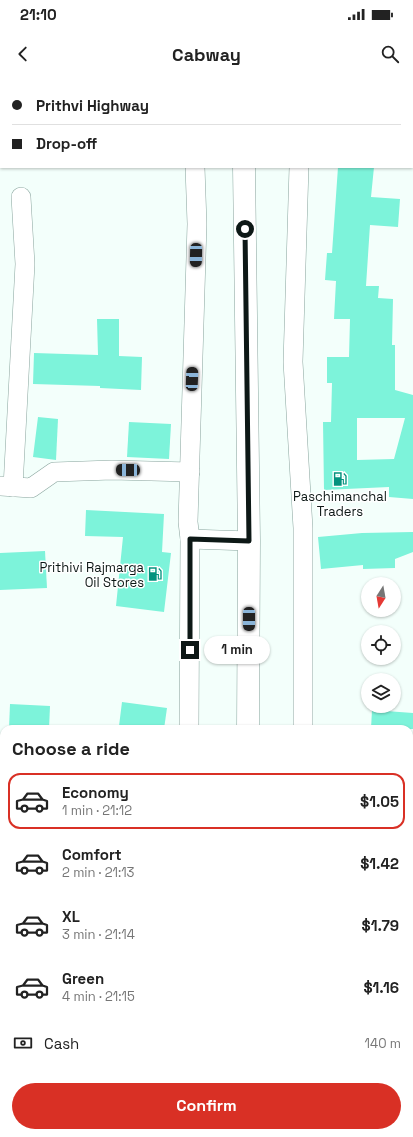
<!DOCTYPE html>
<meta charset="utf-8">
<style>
body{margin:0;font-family:"Space Grotesk",sans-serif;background:#f6f6f6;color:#222;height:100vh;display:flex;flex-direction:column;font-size:15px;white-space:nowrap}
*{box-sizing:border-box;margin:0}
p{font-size:13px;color:#767676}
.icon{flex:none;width:22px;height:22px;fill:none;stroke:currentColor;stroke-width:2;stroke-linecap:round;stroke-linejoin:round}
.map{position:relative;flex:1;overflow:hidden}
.details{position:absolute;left:0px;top:645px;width:413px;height:412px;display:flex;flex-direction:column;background:#fff;border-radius:12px 12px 0 0;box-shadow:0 1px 3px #0004}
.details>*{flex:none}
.top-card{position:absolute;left:0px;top:0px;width:413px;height:88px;box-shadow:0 1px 3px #0004;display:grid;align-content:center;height:88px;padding:0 12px;background:#fff}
.needle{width:26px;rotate:191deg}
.controls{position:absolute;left:361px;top:497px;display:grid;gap:8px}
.controls a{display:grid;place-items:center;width:40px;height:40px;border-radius:50%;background:#fff;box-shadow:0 1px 3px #0004;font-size:20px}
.end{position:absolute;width:18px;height:18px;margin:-9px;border:5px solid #0d1816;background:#fff;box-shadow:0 0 0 2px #fff}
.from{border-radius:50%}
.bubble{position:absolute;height:28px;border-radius:14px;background:#fff;box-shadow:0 1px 3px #0004;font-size:13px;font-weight:600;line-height:28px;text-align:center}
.car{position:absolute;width:12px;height:24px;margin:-12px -6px;border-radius:5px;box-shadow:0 0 3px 1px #0007;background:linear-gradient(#222 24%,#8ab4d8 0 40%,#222 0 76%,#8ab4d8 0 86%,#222 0)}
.top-card b{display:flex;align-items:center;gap:14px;height:38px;font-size:15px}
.top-card b+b{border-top:1px solid #e0e0e0}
.top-card i{width:10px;height:10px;background:#222}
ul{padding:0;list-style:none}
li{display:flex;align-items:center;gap:12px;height:56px;margin:0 8px 6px;padding:0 4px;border:2px solid transparent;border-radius:12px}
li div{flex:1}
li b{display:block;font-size:15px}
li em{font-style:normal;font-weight:600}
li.on{border-color:#d93025}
li>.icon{width:36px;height:36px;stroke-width:1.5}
h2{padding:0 12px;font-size:18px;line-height:48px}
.pay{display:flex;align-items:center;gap:10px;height:44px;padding:0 12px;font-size:15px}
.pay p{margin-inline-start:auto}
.action{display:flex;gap:8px;margin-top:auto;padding:8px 12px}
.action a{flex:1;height:46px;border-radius:24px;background:#d93025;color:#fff;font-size:16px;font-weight:600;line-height:46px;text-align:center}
.status{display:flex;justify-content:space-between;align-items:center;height:28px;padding:0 20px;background:#fff;direction:ltr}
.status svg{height:11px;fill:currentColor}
header{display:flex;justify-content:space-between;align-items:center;height:52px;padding:0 12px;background:#fff;font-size:18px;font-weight:600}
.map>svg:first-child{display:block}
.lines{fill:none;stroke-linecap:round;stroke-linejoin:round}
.river{stroke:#39b7a1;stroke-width:41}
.building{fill:#7df3da;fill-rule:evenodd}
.minor-casing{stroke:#89a59e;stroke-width:20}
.trunk-casing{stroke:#89a59e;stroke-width:23}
.minor{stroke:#fff;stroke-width:19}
.trunk{stroke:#fff;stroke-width:22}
.route{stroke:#0d1816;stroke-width:5}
.labels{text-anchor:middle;stroke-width:3;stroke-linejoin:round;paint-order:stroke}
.poi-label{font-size:13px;fill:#0d1816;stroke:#fff}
</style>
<div class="status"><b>21:10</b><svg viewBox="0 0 49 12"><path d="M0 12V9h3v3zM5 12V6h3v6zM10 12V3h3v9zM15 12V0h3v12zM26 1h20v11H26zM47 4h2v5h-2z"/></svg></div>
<header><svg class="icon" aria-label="back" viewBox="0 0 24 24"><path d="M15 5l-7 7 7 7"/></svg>Cabway<svg class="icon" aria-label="search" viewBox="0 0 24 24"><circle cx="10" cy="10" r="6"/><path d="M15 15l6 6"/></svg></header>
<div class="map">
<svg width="413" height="1057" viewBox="0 0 413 1057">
<rect width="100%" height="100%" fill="#f3fffb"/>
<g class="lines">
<g class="river">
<polyline points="409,923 413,922"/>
<polyline points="409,1032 413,1033"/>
</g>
</g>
<g class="building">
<path d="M338 87H374L371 117 400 119 398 147 370 145 366 206H379L378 218 393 219 392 265H395V310L413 315V419L389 417V407L324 410 323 342H331L332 303H327V277H349L350 239H334L336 201 325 200 327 173H332ZM357 338H405L394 379 357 380Z"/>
<polygon points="97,239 119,239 119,276 142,277 141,310 100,308 100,306 33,304 34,273 98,275"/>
<polygon points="38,337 58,339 56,380 33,377"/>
<polygon points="129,342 171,344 169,379 127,377"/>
<polygon points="86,430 164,434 162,472 171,473 164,532 116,526 123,457 85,456"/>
<polygon points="413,452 413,472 395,479 395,488 363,489 363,485 321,489 318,457 362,453"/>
<polygon points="45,471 47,508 0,510 0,473"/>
<polygon points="122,622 167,628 164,649 141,649 119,646"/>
<polygon points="10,624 50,626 49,649 9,649"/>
<polygon points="372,630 413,633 413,649 371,649"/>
</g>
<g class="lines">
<defs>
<g id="minor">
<polyline points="191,0 191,1"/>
<polyline points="300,1 300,0"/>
<polyline points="412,27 413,26"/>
<polyline points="299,87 293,282 303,448 303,649"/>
<polyline points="1,406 31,408 54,392 112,390 190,392"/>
<polyline points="13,407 25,184 21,117"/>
<polyline points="190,459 249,461"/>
<polyline points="189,649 190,459 188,442 197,144 195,87"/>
<polyline points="298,1053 298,1057"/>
<polyline points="99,1057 102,1053"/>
<polyline points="188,1057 188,1053"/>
</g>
<g id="trunk">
<polyline points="243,0 243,1"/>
<polyline points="244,87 249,461 248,649"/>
<polyline points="246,1057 246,1053"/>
</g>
</defs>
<use href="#minor" class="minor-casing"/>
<use href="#trunk" class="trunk-casing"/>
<use href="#minor" class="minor"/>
<use href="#trunk" class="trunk"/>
</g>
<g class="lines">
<polyline class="route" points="190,570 190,459 249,461 245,149"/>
</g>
<defs>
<symbol id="fuel-bare" viewBox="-9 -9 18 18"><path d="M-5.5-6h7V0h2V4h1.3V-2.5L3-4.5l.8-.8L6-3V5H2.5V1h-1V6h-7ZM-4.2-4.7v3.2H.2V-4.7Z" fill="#04927e" stroke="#fff" stroke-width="2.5" paint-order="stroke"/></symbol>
</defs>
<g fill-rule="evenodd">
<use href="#fuel-bare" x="330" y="389" width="20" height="20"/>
<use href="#fuel-bare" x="145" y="484" width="20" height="20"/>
</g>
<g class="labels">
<g class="poi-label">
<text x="340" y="421">Paschimanchal<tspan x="340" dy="15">Traders</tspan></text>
<text x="144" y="492" text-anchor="end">Prithivi Rajmarga<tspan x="144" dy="15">Oil Stores</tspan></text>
</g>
</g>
</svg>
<div class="controls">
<a><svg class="needle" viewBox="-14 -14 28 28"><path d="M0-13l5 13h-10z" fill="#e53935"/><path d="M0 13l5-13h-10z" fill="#767676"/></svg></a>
<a><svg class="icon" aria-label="locate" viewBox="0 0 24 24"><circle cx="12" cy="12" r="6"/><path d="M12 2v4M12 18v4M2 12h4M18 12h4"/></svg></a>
<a><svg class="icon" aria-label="layers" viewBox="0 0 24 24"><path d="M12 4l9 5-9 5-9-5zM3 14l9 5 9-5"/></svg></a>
</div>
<i class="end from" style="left:245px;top:149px"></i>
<i class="end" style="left:190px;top:570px"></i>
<div class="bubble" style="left:204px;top:556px;width:66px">1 min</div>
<i class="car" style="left:196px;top:175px;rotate:181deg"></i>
<i class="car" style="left:192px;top:299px;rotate:2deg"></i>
<i class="car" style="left:128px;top:390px;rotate:271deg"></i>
<i class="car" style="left:249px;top:539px;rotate:180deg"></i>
<div class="top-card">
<b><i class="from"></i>Prithvi Highway</b>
<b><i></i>Drop-off</b>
</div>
<section class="details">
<h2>Choose a ride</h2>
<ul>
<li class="on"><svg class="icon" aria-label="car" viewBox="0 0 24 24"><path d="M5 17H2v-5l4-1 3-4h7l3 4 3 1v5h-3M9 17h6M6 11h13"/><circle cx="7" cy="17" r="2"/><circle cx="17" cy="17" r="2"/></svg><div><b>Economy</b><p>1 min · 21:12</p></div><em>$1.05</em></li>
<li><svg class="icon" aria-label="car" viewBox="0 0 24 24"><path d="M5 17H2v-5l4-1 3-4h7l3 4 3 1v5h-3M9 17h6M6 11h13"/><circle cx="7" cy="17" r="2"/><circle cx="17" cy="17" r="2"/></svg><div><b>Comfort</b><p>2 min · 21:13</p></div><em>$1.42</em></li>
<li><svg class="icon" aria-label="car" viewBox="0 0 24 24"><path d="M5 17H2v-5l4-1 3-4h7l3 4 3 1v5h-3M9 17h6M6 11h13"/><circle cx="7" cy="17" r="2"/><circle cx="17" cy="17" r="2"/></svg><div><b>XL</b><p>3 min · 21:14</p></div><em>$1.79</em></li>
<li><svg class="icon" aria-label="car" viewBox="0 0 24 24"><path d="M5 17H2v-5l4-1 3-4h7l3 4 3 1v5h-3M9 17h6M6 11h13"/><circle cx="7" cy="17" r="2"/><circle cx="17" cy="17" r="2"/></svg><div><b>Green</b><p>4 min · 21:15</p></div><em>$1.16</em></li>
</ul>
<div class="pay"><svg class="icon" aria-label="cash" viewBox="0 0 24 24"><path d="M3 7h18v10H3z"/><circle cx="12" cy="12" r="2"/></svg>Cash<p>140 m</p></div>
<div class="action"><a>Confirm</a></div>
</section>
</div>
